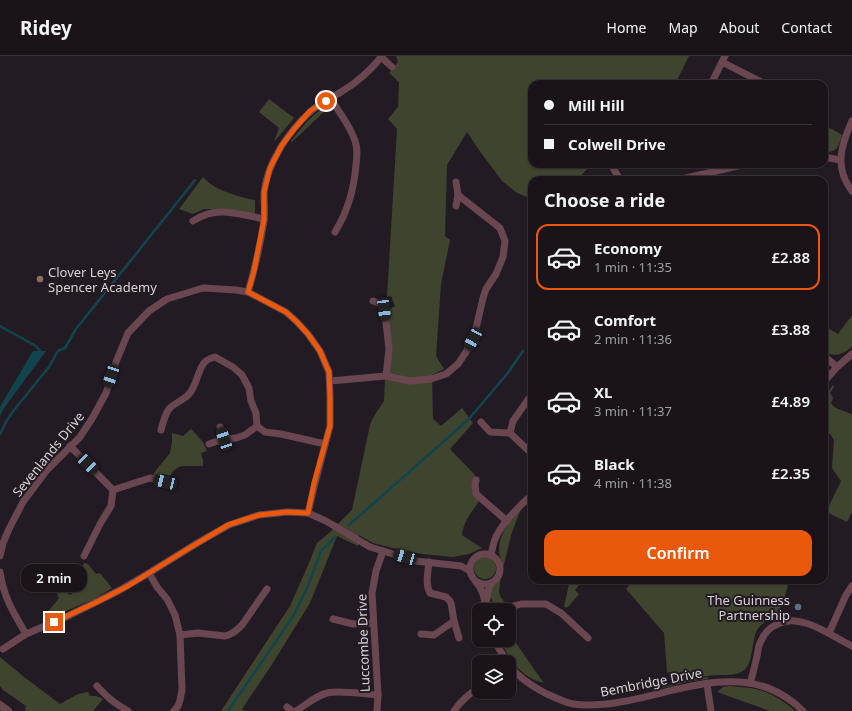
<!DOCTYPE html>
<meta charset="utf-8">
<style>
body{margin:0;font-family:"Noto Sans",sans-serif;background:#231d23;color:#f1f3f6;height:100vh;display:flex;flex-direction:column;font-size:15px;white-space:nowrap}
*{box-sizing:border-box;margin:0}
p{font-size:13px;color:#9f9ea2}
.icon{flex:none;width:22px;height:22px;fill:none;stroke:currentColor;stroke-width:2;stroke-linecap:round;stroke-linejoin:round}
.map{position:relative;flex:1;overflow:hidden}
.drawer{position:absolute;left:528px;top:120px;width:300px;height:408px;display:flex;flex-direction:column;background:#1a141a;border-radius:12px;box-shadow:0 1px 3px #0004,0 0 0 1px #383339}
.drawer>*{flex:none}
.banner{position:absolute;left:528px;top:24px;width:300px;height:88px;border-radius:12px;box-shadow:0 1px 3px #0004,0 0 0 1px #383339;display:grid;align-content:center;height:88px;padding:0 16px;background:#1a141a}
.tools{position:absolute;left:472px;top:547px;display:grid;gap:8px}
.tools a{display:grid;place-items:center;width:44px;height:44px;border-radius:8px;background:#1a141a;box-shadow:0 1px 3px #0004,0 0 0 1px #383339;font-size:20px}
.end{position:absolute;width:18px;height:18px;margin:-9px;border:5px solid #ea580c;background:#fff;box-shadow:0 0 0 2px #fff}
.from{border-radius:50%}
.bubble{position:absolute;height:28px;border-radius:12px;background:#1a141a;box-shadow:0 1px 3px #0004,0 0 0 1px #383339;font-size:13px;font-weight:600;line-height:28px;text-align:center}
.car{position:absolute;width:12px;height:24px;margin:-12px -6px;border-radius:5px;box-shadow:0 0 3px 1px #0007;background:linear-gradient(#222 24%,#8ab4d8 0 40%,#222 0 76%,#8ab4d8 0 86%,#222 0)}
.banner b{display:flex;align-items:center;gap:14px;height:38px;font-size:15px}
.banner b+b{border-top:1px solid #383339}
.banner i{width:10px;height:10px;background:#f1f3f6}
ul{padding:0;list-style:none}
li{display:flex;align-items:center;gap:12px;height:66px;margin:0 8px 6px;padding:0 8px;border:2px solid transparent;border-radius:12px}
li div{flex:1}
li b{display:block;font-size:15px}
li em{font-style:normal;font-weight:600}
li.current{border-color:#ea580c}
li>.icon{width:36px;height:36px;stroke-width:1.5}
h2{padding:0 16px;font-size:18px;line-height:48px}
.button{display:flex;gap:8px;margin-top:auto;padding:8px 16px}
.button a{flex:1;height:46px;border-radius:12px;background:#ea580c;color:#fff;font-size:16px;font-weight:600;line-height:46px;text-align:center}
header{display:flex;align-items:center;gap:24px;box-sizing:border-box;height:56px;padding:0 20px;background:#1a141a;border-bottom:1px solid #383339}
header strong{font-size:19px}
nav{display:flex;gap:22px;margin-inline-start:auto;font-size:14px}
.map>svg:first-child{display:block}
.green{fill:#3f442f}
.water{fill:#11454e}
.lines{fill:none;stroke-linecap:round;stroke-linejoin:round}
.stream{stroke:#11454e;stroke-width:2.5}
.minor{stroke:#6a4650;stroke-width:7}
.tertiary{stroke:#6a4650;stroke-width:8}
.route{stroke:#ea580c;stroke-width:5}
.education-dot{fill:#8d6e63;stroke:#231b23;stroke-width:1.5}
.service-dot{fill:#5c6f8a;stroke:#231b23;stroke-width:1.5}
.labels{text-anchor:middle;stroke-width:4;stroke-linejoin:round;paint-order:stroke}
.poi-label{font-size:13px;fill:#d8d2d8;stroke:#231b23;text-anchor:start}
.street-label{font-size:13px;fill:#d8d2d8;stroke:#231b23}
</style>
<header>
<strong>Ridey</strong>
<nav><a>Home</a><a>Map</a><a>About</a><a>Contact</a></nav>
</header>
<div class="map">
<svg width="852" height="655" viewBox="0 0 852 655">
<rect width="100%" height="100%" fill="#231b23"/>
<g class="green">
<path d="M396 0H689L675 28H532V108H594L585 115 578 124H532V143L517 137 502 125 479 94 467 76 447 109 445 180 450 184 441 228 436 300 444 313 432 319 433 363 441 370 462 352 473 367 450 393 475 419C472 429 469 438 479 445 472 456 463 466 462 479L482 492 469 498 453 501 422 498 400 494 373 487 359 479 358 490 337 480 310 547 271 610 242 653 245 655H221L290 550 306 514 317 487 329 477 352 454 370 369C373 360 379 353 384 345L388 254 395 250 391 240 387 241 397 73 388 63 398 51 399 26 389 17 398 6Z"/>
<polygon points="269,43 294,62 274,86 279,72 259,56"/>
<path d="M325 51H329L292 86 291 85C301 73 311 59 325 51Z"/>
<path d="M824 70 826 74 830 72 842 79C838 92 838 95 824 97Z"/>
<path d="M203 121C213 134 239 141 255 144V159L224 154 204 153 193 158 179 153Z"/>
<path d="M852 259V291C841 299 837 301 824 296V274L826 271 838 278Z"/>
<path d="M833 329 834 331 830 337 833 342 831 347C836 355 844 353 852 359V456L847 466 826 456 841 425 832 412 834 384 831 379 824 374V341Z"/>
<polygon points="191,373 203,386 207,395 201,397 203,404 203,410 181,410 174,414 170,420 163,418 159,420 153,421 153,418 170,397 172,386 172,377 183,380"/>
<path d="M521 453 512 476 503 512C502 506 499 500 499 494 499 477 511 464 521 453Z"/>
<circle cx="485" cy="512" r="11"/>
<polygon points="84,507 88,508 96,518 100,517 112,532 94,543 45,564 43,562 59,542 57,538 60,533 71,539"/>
<path d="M501 519 499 536 500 540 508 551 496 553C495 550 493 548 492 544 487 535 496 526 501 519Z"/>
<polygon points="570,524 583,524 575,534 579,538 569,550 566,552 564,550"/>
<path d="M633 524H789C788 530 783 549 780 553 774 562 762 565 757 574 751 585 754 611 741 616 736 619 729 619 723 619 713 619 701 620 693 623L709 621 707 623 687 626 663 632H662L663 631 675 628 674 619 667 616 664 577 626 533Z"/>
<path d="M509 577 536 616 544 627C521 622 510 604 500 584H509Z"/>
<polygon points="0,601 24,621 60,648 78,638 88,636 90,640 96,640 103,643 93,655 25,655 26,650 3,634 0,630"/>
<path d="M729 630C736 631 744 631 751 632 768 635 783 644 795 655H770L717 636 723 631Z"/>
</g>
<polygon class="water" points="33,295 46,295 4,352 0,360 0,351"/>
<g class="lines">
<g class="stream">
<polyline points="0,270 36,290 40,295"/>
<polyline points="0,378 6,366 14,354 49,311 58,295 65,292 76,273 195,124"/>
<polyline points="349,469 468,364 507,318 523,295"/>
<polyline points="228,655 294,559 308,530 321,495 335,481"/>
</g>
<g class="minor">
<polyline points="381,1 392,11"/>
<polyline points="722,6 763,27 762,28"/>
<polyline points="711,28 725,0"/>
<path d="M330 42C339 56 350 69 355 85 358 93 357 101 356 109 354 134 348 155 335 176"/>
<path d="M852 65C841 89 834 112 852 135"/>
<polyline points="824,101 840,104"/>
<polyline points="611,108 620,124"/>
<polyline points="678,124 746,108"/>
<polyline points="456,126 458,139 456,150"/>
<path d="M193 165C216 149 239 158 264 163"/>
<path d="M248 236C255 213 260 189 264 165 265 156 264 146 264 137 267 107 288 76 310 56 318 48 331 42 341 36 356 27 371 14 382 0"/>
<polyline points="373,245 384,249 389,293 386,320"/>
<polyline points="824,300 837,311"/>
<polyline points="330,325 386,320 410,325 431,323 446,318 458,308 466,296 473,283 477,268 483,242 486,233 496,218 503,201 505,185 500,172 458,139"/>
<polyline points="824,326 837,311 852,298"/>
<polyline points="481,366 490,376 510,377 529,395 532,400"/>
<polyline points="220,371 224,383"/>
<path d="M161 374C163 367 165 358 169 353 173 348 184 344 189 338 197 330 198 311 206 305 208 303 212 302 215 301L233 311 242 319 249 332 251 345 256 357 257 370 265 376 281 378 325 388"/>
<polyline points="510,377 513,365 532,338"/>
<polyline points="209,388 224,383 236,382 245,379 257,370"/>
<polyline points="70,390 113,434 111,450 100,468 84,500"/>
<polyline points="476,424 475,429 476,438 507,465"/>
<polyline points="113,434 150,422 169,427"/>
<circle cx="485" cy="513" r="15"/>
<path d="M491 499C492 494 493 490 494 486 499 470 519 450 532 439"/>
<polyline points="0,500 3,487 9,473 23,446 47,414 80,381 93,361 106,337 116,306 128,277 149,255 167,243 203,232 236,234 248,236 286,256 297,266 308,278 320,295 329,316 330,339 330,370 315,427 308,457"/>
<path d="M429 506C428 516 425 528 430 537L446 541 449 544 451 547 454 565 459 582"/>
<path d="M0 516C4 542 13 556 26 578"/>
<polyline points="149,517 157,531 167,543 175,559 180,579 182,634 180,644 178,650 174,655"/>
<path d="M476 526C483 533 485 544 486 554"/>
<polyline points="486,547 489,531 491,528"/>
<polyline points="500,554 521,548 546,548 561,557 588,582"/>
<polyline points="333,563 353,568 373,567"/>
<polyline points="829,577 846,539 852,530"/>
<polyline points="421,578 434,579 454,565"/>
<path d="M180 579 198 577 225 580C232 579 237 574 242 569L267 533"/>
<polyline points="494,584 507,606"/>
<polyline points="3,593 26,578 66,561 120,534 149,517 199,486 229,469 259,459 287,456 308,457 326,465 370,491 416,505 461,510 470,515"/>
<path d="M509 609C518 621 532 630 545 637 554 641 563 646 573 648 584 650 596 649 607 648 656 643 713 615 762 630 773 633 785 640 794 647 797 649 800 653 803 655"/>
<path d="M750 627C753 618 755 609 757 600 758 595 758 590 761 585 764 578 770 571 778 568 801 556 831 580 852 590"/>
<polyline points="707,628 711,655"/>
<path d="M97 630C108 642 114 647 128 655"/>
<polyline points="287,651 292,655"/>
<path d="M296 655C306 649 315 640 327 637 339 634 364 638 378 639"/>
<polyline points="377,655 378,639 372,537 376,515 383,495"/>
<path d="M454 655C461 645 468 638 479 632"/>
</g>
<polyline class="tertiary" points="0,649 8,655"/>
</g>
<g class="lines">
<polyline class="route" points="54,566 95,547 128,530 186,494 228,469 259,459 287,456 308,457 314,427 330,370 330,340 329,316 320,295 308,278 297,266 286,256 248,236 254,215 264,163 264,136 270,112 282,89 295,72 310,55 326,45"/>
</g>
<circle class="education-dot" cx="40" cy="223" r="4"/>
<circle class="service-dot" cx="798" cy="551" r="4"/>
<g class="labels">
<g class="poi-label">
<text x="48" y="221">Clover Leys<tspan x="48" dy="15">Spencer Academy</tspan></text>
<text x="790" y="549" text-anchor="end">The Guinness<tspan x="790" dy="15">Partnership</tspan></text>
</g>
<g class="street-label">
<text transform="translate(48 398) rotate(-51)" y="5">Sevenlands Drive</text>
<text transform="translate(363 587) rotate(-92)" y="5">Luccombe Drive</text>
<text transform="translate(651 626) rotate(-11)" y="5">Bembridge Drive</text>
</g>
</g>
</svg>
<div class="tools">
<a><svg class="icon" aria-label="locate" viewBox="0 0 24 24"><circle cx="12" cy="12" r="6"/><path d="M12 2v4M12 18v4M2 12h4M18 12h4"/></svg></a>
<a><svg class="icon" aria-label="layers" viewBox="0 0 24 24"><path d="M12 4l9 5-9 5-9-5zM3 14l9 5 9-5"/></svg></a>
</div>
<i class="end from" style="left:326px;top:45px"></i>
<i class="end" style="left:54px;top:566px"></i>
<div class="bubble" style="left:21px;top:508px;width:66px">2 min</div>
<i class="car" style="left:384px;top:253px;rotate:173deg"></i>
<i class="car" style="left:473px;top:283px;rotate:208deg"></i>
<i class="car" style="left:111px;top:320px;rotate:198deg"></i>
<i class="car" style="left:224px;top:383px;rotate:342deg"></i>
<i class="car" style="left:88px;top:408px;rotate:135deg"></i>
<i class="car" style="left:165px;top:426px;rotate:284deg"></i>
<i class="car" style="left:405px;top:501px;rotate:287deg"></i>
<div class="banner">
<b><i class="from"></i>Mill Hill</b>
<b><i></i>Colwell Drive</b>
</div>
<section class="drawer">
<h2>Choose a ride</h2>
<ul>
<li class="current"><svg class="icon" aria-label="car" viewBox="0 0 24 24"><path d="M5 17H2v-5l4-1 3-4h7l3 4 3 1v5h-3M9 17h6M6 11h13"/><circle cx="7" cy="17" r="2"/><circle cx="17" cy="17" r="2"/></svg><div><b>Economy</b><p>1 min · 11:35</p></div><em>£2.88</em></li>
<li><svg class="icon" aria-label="car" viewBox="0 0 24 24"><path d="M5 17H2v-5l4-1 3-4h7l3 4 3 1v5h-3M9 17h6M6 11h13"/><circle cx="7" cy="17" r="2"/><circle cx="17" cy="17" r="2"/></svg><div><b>Comfort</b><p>2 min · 11:36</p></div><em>£3.88</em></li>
<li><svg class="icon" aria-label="car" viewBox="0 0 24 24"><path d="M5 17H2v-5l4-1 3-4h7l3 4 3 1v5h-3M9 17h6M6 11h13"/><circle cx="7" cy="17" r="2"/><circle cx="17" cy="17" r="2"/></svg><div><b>XL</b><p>3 min · 11:37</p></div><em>£4.89</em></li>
<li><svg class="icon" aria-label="car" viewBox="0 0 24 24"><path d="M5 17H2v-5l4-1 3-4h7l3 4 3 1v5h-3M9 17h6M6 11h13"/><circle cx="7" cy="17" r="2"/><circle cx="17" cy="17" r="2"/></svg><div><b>Black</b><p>4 min · 11:38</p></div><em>£2.35</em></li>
</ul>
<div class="button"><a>Confirm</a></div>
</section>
</div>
